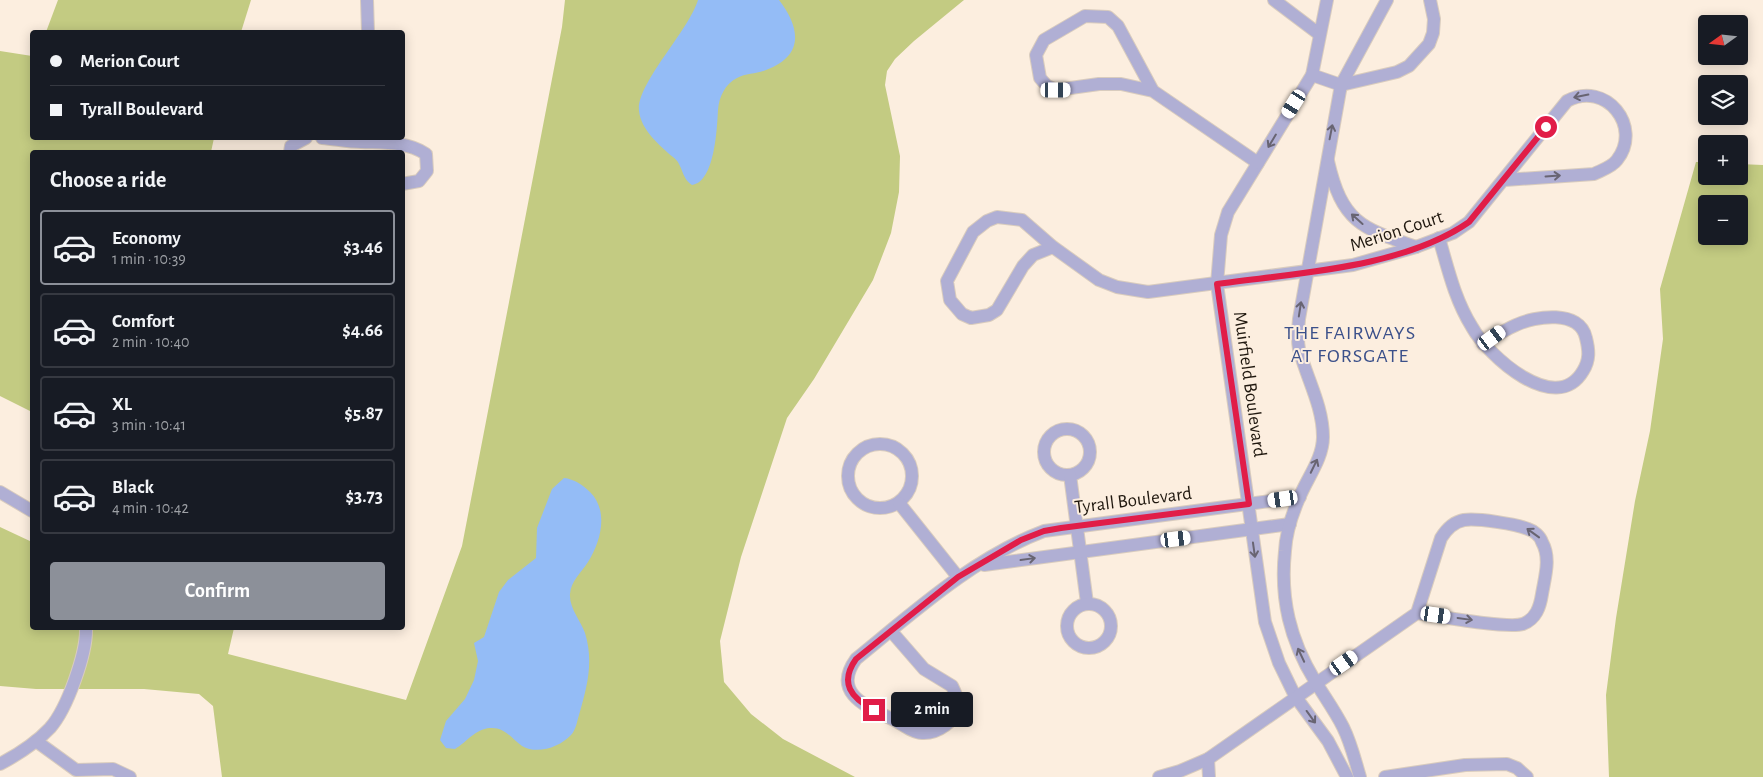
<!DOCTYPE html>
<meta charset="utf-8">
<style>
body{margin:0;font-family:"Alegreya Sans",sans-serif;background:#20242c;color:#f1f3f6;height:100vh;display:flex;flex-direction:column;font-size:19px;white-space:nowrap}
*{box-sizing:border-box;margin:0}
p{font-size:16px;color:#9ea1a6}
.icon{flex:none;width:28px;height:28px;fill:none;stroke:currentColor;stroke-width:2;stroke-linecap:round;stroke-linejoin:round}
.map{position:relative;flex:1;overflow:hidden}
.sheet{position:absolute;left:30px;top:150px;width:375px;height:480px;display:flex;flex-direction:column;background:#171b24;border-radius:5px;box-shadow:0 2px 12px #0003}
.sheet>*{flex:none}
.guide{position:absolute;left:30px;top:30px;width:375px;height:110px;border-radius:5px;box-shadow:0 2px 12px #0003;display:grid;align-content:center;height:110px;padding:0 20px;background:#171b24}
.needle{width:32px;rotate:255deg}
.controls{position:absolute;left:1698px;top:15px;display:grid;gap:10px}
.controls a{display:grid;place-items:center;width:50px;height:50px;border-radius:5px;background:#171b24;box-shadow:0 2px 12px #0003;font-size:25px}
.end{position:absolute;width:22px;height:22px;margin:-11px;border:6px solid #e11d48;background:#fff;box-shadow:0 0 0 2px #fff}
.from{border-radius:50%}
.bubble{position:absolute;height:35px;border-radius:5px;background:#171b24;box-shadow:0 2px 12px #0003;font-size:16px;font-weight:700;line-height:35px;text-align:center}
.car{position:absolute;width:15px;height:30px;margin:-15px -8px;border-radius:6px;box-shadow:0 0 4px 1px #0007;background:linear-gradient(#fff 24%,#345 0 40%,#fff 0 76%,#345 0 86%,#fff 0)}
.guide b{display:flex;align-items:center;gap:18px;height:48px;font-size:19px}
.guide b+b{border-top:1px solid #363941}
.guide i{width:12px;height:12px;background:#f1f3f6}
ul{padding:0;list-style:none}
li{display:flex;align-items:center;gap:15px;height:75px;margin:0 10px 8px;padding:0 10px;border:2px solid #363941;border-radius:5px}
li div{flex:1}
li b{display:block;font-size:19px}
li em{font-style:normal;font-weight:700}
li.on{border-color:#8c9099}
li>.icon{width:45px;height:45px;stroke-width:1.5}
h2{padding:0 20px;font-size:22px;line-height:60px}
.button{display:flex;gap:10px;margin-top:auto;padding:10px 20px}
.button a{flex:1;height:58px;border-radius:5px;background:#8c9099;color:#fff;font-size:20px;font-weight:700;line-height:58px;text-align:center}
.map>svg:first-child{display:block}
.green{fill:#c3cb82;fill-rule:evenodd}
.water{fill:#94bcf6}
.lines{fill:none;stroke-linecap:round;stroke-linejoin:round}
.street-casing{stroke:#d9ccbe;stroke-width:14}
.street{stroke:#b0afd4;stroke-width:12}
.oneway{stroke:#686472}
.route{stroke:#e11d48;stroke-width:6}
.labels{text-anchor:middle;stroke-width:4;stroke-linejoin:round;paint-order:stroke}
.street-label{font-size:19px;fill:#20180f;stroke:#fceedf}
.neighbourhood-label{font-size:20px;letter-spacing:1px;fill:#3b508a;stroke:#fceedf}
</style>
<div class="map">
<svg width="1763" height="777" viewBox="0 0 1763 777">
<rect width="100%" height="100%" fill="#fceedf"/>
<g class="green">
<polygon points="58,0 251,0 241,32 46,32"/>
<polygon points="565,0 964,0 914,41 895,59 887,71 885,85 900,156 899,192 891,233 873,280 814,379 787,418 741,557 720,641 724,682 751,714 783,739 855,777 222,777 213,706 199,694 144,689 36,689 0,686 0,527 32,542 32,628 234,628 228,654 406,700 462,546 562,27"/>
<polygon points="0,51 32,56 32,138 214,138 211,152 32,152 32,412 0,396"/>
<path d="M1696 162H1706V176H1739V164L1763 165V777H1609L1606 695 1616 618 1635 501 1650 431 1663 339 1660 289ZM1706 204H1739V236H1706Z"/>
</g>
<g class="water">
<path d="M698 0H779C800 27 805 56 766 70 757 74 746 73 737 78 725 84 719 97 718 110 717 128 715 182 692 185 681 178 683 164 673 157 660 146 641 130 639 111 636 84 688 32 698 0Z"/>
<path d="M564 478C574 479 583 485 590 492 609 511 601 541 588 562 581 573 571 581 570 594 569 608 581 621 585 633 594 662 587 687 579 715 577 721 576 730 571 735 560 747 537 755 522 746 511 738 505 727 490 728 475 729 467 742 455 749L446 748 440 740 446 721 465 699 474 680 478 661 474 643 484 637 499 592 508 580 536 558 537 528 552 489Z"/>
</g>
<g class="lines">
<defs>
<g id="street">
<polyline points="367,0 368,32"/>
<polyline points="1274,0 1319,34"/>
<polyline points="1327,0 1312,75 1228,212 1221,235 1217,284 1265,622 1279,663 1295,696 1328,741 1347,777"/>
<polyline points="1312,75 1341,85 1397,72 1409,66 1429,44 1433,33 1434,19 1430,0"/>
<polyline points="1153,91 1121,84 1099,84 1056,90 1047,86 1040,78 1036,55 1044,40 1085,16 1108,17 1118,26 1153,91 1258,163"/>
<path d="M322 138C335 139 348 142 361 142 384 143 406 141 426 154L427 171 419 181 402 184"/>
<polyline points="290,152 291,146 306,138"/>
<path d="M1328 161C1342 222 1361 228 1416 247"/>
<path d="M1439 238C1448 269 1455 300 1472 327 1488 356 1556 417 1583 371 1590 360 1589 350 1586 338 1580 309 1535 316 1516 325 1504 330 1494 337 1483 344"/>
<path d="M1053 247 1033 255 1023 266 997 310 989 315 971 318 962 314 950 300 947 281 973 232 987 221 997 217 1022 220 1053 247 1099 280 1117 287 1148 292 1353 265 1416 247 1453 233 1469 222 1567 101C1606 80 1643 127 1617 160 1612 167 1602 170 1594 174L1505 180"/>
<circle cx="1067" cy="452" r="23"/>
<circle cx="880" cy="476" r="32"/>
<polyline points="1070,475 1087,603"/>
<polyline points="0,492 32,511"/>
<polyline points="899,503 958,577"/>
<polyline points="984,565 1290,524"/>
<circle cx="1089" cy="626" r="22"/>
<path d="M891 631 924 669 952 686C955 692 958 698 958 705 957 721 937 734 922 733 913 733 902 724 894 720 868 707 831 694 856 659 915 611 973 558 1044 531L1300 497"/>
<polyline points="36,741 76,770 113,769 130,777"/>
<polyline points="1208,759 1209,777"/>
<path d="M0 764C19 754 35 744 50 728 67 709 87 653 86 628"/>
<path d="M1159 777 1180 771 1208 759 1417 613 1441 538C1446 530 1453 522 1464 520 1477 518 1516 524 1528 529 1534 531 1540 536 1542 542 1551 558 1545 576 1542 594 1540 607 1536 619 1523 624 1507 629 1437 616 1417 613"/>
<path d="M1360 777C1355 760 1351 743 1343 727 1335 711 1324 696 1315 681 1290 640 1280 599 1285 551 1286 532 1292 514 1300 496 1308 477 1323 458 1323 437 1323 406 1307 379 1299 349 1297 339 1298 329 1299 319L1341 85 1387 0"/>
<polyline points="1385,777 1465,765 1507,764 1517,768 1527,777"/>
</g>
</defs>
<use href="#street" class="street-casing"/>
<use href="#street" class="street"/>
</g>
<defs><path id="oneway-shaft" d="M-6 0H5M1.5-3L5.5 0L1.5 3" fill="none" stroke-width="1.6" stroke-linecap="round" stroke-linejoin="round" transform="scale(1.25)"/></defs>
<g class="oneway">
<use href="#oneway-shaft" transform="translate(1581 96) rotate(169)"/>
<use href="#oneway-shaft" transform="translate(1331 132) rotate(-79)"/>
<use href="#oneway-shaft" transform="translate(1272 141) rotate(121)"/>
<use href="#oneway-shaft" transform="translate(1553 176) rotate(-4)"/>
<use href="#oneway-shaft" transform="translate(1357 219) rotate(-138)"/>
<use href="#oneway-shaft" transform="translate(1300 309) rotate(-81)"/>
<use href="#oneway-shaft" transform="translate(1314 466) rotate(-64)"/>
<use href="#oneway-shaft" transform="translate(1533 533) rotate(-144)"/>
<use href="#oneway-shaft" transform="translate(1254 550) rotate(82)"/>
<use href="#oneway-shaft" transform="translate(1028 559) rotate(-8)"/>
<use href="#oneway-shaft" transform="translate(1465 619) rotate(8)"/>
<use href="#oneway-shaft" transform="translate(1301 655) rotate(-115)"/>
<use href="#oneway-shaft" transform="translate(1311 717) rotate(54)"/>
</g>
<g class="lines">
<path class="route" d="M874 710C851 698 839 683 856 659L958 577 1021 540 1044 531 1061 528 1249 504 1217 284C1296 273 1403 268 1469 222L1546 127"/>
</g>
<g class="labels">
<g class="street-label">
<text transform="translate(1396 230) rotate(-18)" y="7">Merion Court</text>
<text transform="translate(1251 384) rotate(82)" y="7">Muirfield Boulevard</text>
<text transform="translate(1133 499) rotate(-7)" y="7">Tyrall Boulevard</text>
</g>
<g class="neighbourhood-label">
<text x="1350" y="339">THE FAIRWAYS<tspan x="1350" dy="23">AT FORSGATE</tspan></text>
</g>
</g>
</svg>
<div class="controls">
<a><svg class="needle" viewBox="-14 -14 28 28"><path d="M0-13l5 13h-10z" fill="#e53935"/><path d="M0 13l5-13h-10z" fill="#9ea1a6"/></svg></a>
<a><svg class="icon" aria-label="layers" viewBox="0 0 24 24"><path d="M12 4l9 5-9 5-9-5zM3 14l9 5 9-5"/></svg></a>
<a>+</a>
<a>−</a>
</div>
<i class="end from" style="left:1546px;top:127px"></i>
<i class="end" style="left:874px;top:710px"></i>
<div class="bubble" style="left:891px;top:692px;width:82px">2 min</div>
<i class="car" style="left:1056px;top:90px;rotate:90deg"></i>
<i class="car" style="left:1294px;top:104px;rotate:212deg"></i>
<i class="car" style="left:1492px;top:338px;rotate:54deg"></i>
<i class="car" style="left:1283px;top:499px;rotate:262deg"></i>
<i class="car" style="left:1176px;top:539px;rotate:83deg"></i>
<i class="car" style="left:1436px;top:615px;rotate:98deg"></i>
<i class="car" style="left:1344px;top:663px;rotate:55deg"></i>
<div class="guide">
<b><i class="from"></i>Merion Court</b>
<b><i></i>Tyrall Boulevard</b>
</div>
<section class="sheet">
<h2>Choose a ride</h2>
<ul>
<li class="on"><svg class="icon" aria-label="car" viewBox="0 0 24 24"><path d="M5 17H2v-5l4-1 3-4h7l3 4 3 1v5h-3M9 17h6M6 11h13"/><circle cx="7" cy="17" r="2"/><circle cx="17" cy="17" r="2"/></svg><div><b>Economy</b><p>1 min · 10:39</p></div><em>$3.46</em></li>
<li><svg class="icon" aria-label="car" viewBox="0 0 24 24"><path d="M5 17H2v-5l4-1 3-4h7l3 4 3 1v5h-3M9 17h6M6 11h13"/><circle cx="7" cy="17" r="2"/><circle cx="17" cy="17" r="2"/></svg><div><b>Comfort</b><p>2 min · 10:40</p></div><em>$4.66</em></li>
<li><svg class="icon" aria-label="car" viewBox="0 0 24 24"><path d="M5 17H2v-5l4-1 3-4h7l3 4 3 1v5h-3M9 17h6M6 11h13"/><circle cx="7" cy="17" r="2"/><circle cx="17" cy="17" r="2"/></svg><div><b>XL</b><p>3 min · 10:41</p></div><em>$5.87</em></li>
<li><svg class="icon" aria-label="car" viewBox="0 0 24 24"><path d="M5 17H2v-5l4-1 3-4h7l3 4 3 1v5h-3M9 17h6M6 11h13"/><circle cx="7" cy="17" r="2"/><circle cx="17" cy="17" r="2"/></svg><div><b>Black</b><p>4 min · 10:42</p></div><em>$3.73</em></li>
</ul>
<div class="button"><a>Confirm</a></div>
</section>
</div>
